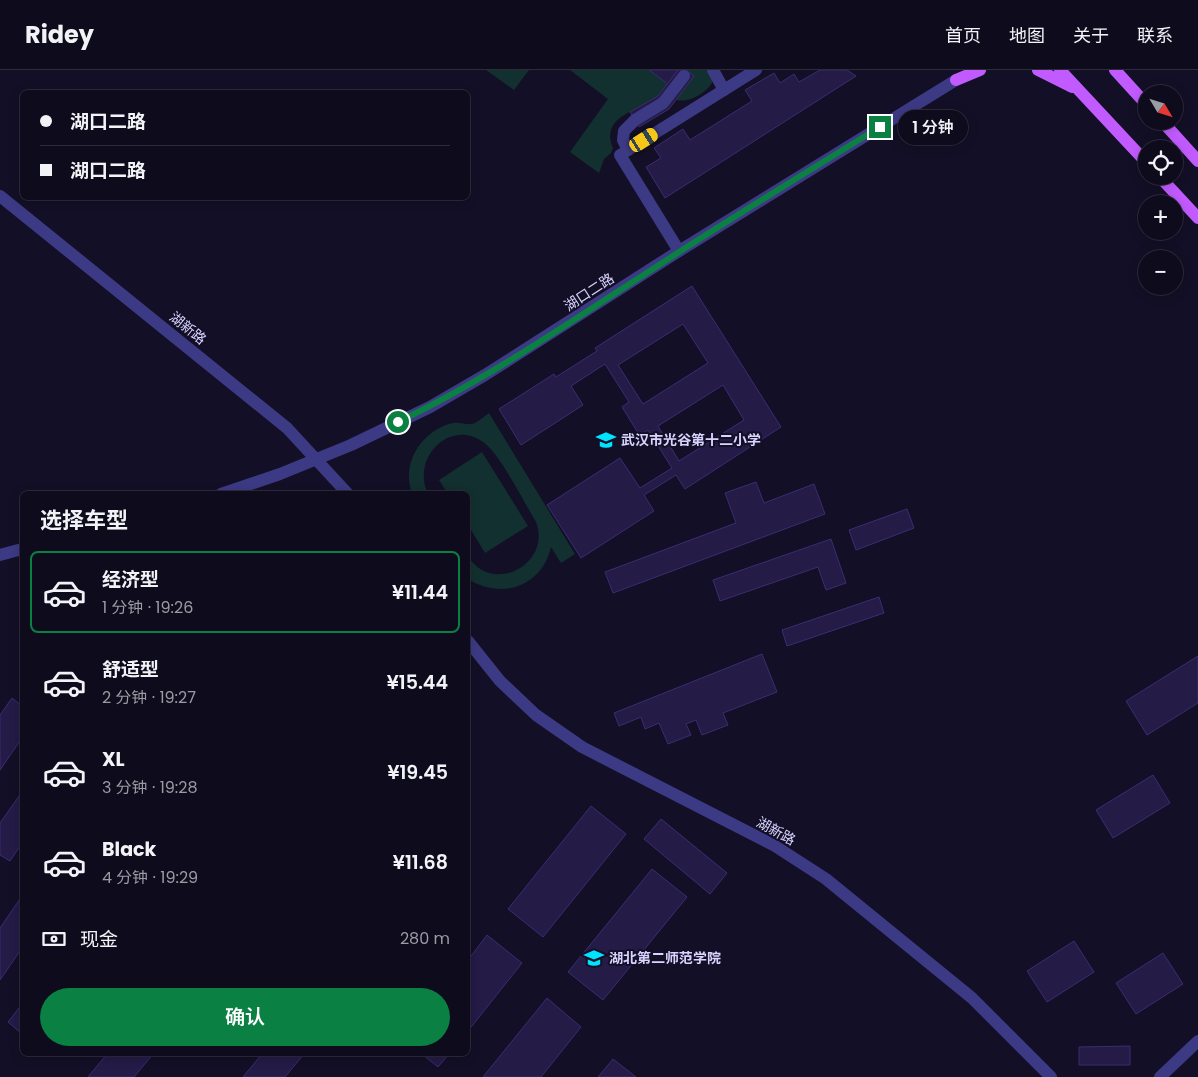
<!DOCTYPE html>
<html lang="zh">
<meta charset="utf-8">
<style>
body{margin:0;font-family:Poppins,"Noto Sans SC",sans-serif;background:#1c1929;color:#f1f3f6;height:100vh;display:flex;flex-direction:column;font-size:19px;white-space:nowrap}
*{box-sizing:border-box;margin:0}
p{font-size:16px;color:#9b9ba3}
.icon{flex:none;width:28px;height:28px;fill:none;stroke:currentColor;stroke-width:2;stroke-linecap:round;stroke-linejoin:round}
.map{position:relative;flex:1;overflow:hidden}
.panel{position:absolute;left:20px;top:421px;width:450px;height:565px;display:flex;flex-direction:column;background:#0e0b1c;border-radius:8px;box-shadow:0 2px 12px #0003,0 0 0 1px #2e2b3b}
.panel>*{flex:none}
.banner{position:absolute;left:20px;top:20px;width:450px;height:110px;border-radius:8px;box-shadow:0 2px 12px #0003,0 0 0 1px #2e2b3b;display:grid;align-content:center;height:110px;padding:0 20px;background:#0e0b1c}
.needle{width:32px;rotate:128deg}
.controls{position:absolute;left:1138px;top:15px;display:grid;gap:10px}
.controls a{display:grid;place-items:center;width:45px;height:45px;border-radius:50%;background:#0e0b1c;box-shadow:0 2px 12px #0003,0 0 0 1px #2e2b3b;font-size:25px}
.end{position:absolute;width:22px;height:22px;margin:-11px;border:6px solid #0b8043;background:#fff;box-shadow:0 0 0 2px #fff}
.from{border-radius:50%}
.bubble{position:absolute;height:35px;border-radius:18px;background:#0e0b1c;box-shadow:0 2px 12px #0003,0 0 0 1px #2e2b3b;font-size:16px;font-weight:600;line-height:35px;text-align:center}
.car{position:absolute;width:15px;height:30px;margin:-15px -8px;border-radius:6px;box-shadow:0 0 4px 1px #0007;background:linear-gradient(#f5c518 24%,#345 0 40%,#f5c518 0 76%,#345 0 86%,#f5c518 0)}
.banner b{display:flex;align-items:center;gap:18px;height:48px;font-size:19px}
.banner b+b{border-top:1px solid #2e2b3b}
.banner i{width:12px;height:12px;background:#f1f3f6}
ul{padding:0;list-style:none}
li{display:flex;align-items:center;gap:15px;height:82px;margin:0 10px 8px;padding:0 10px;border:2px solid transparent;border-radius:8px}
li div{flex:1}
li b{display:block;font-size:19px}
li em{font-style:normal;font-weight:600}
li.active{border-color:#0b8043}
li>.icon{width:45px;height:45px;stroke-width:1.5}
h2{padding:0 20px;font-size:22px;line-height:60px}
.pay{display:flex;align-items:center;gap:12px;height:55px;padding:0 20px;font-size:19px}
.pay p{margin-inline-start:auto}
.primary-button{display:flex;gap:10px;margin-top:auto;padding:10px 20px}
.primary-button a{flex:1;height:58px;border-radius:30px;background:#0b8043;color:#fff;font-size:20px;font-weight:600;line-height:58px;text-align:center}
header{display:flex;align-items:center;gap:30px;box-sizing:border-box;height:70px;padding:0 25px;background:#0e0b1c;border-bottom:1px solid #2e2b3b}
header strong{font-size:24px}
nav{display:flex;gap:28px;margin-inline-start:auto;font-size:18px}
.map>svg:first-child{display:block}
.green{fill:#12302f}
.building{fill:#241b47;stroke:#3b2d73;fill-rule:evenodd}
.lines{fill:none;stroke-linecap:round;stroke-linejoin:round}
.minor{stroke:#3d3a85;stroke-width:12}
.major{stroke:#c25bff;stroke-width:12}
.route{stroke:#0b8043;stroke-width:6}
.labels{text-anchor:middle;stroke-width:4;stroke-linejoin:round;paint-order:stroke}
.street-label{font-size:14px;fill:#d9d4ff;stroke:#130f26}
.poi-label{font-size:14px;font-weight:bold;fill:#d9d4ff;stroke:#130f26;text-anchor:start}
</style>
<header>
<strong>Ridey</strong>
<nav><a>首页</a><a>地图</a><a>关于</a><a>联系</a></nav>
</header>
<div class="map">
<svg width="1198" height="1007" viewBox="0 0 1198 1007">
<rect width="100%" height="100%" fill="#130f26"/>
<g class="green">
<polygon points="486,0 529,0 514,20"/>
<path d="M570 0H649L668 14C665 18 662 23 658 26 640 42 600 44 613 78L611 83 604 89 599 103 570 82 608 29Z"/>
<path d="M686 0H707L713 11C707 23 689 33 676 30L694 6Z"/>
<path d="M489 343 575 484 561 493 551 477C542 517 501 530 468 509V486C492 526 552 494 536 452 525 434 499 382 483 372 449 348 411 389 428 424H412C402 395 418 366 446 355 458 350 464 355 472 354 477 353 485 346 489 343Z"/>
<polygon points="482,382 528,456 485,483 468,455 468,424 448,424 439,410"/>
</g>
<g class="building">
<polygon points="649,0 678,0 668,14"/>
<polygon points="678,0 686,0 694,6 669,39 639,57 630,42 658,26"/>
<polygon points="820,0 847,0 856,6 665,128 646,97 661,88 654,78 683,59 690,70 752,31 745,20 774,3 780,13 794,4 799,12"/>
<path d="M692 216 781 357 685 419 676 405 644 425 654 441 581 488 547 435 620 388 640 418 672 398 648 360 640 366 622 337 629 332 605 294 571 316 583 335 521 375 499 339 554 304 556 307 597 281 595 278ZM683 254 708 293 643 334 618 295ZM723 315 744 350 679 391 658 356Z"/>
<polygon points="756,412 764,433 814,414 825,444 613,523 605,502 736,453 725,423"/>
<polygon points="907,439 914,458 856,480 849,460"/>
<polygon points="831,469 846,513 826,520 818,497 720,531 713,510"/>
<polygon points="879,527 884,543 787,576 782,560"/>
<polygon points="762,584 777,622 723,643 728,655 702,665 696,650 686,654 691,665 668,674 659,653 645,659 641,647 619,656 614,643"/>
<polygon points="1198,586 1198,633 1147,665 1126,631"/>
<polygon points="12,628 22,636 22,668 0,700 0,645"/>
<polygon points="1153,705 1170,733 1113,768 1096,740"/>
<polygon points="22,722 22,773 10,791 0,785 0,753"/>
<polygon points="591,736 626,764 543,867 508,839"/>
<polygon points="661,749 727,803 710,824 644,769"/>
<polygon points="652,799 687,827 603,930 568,902"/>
<polygon points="22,826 22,878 0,910 0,858"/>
<polygon points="487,865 522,893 468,961 468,890"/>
<polygon points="1074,871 1094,902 1047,932 1027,901"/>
<polygon points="1163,883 1183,914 1136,944 1116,913"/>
<polygon points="547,928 581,957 541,1007 483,1007"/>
<polygon points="22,934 22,964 8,952"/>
<polygon points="1130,976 1130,995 1079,995 1079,977"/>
<polygon points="107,984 153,984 134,1007 88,1007"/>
<polygon points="262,984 304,984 285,1007 243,1007"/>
<polygon points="422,984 449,984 438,997"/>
<polygon points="613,989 636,1007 598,1007"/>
</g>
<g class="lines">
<g class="minor">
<polyline points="713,0 724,20"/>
<polyline points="628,80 623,70 624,61 635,50 663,33 684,6"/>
<polyline points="0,126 287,358 348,424"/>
<polyline points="679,181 620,85 756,0"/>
<polyline points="221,424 280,404 351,375 430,337 485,305 679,181 956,10"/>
<polyline points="0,485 22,479"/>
<polyline points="468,571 500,611 536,645 582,677 775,776 826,809 972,928 1051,1007"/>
<polyline points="1160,1007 1198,971"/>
</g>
<g class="major">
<polyline points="1038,0 1072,17"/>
<polyline points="1060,0 1146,92"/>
<polyline points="1115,0 1146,34"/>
<polyline points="956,10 980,0"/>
<polyline points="1162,51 1198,91"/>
<polyline points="1159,106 1198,148"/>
</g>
</g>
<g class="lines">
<path class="route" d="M398 352C484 311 562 257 642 206 720 155 800 106 880 57"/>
</g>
<defs>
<symbol id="school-bare" viewBox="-9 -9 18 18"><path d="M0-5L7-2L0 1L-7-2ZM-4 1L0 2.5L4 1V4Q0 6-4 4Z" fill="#00e5ff" stroke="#130f26" stroke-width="2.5" paint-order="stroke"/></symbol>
<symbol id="university-bare" viewBox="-9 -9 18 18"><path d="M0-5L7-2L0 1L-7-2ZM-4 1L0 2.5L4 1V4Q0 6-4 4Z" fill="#00e5ff" stroke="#130f26" stroke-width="2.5" paint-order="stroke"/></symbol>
</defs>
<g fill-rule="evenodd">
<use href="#school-bare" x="592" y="356" width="28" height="28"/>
<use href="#university-bare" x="580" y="874" width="28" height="28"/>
</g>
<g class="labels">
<g class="street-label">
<text transform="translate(589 222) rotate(-33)" y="5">湖口二路</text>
<text transform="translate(188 258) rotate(39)" y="5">湖新路</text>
<text transform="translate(776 761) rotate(29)" y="5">湖新路</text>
</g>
<g class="poi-label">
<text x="621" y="375">武汉市光谷第十二小学</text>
<text x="609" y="893">湖北第二师范学院</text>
</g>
</g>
</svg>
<div class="controls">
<a><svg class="needle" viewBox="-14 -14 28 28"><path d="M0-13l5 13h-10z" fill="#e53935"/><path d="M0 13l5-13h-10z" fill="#9b9ba3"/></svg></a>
<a><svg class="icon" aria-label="locate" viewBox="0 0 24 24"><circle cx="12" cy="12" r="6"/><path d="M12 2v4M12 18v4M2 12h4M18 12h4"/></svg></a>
<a>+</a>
<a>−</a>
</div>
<i class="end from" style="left:398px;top:352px"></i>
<i class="end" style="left:880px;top:57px"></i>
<div class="bubble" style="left:898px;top:40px;width:70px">1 分钟</div>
<i class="car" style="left:644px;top:70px;rotate:58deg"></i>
<div class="banner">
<b><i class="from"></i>湖口二路</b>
<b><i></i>湖口二路</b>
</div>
<section class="panel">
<h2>选择车型</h2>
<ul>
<li class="active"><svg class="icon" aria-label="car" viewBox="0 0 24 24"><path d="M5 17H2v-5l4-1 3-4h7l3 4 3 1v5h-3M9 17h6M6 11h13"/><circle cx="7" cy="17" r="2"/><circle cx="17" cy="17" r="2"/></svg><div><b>经济型</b><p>1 分钟 · 19:26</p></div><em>¥11.44</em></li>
<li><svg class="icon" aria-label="car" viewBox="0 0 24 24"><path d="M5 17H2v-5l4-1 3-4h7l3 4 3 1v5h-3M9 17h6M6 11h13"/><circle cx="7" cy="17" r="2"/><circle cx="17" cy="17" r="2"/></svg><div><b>舒适型</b><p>2 分钟 · 19:27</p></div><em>¥15.44</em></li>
<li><svg class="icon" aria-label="car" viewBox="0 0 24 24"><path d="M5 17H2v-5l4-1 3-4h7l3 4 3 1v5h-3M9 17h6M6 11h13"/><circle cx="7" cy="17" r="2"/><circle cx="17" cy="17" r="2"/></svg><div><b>XL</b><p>3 分钟 · 19:28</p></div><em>¥19.45</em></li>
<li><svg class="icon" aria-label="car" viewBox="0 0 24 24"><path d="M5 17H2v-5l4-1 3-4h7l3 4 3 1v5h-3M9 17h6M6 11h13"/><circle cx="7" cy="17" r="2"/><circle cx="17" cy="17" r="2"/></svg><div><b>Black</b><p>4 分钟 · 19:29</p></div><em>¥11.68</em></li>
</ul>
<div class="pay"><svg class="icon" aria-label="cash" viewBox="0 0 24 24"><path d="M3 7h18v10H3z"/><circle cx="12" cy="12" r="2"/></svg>现金<p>280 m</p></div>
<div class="primary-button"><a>确认</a></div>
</section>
</div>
